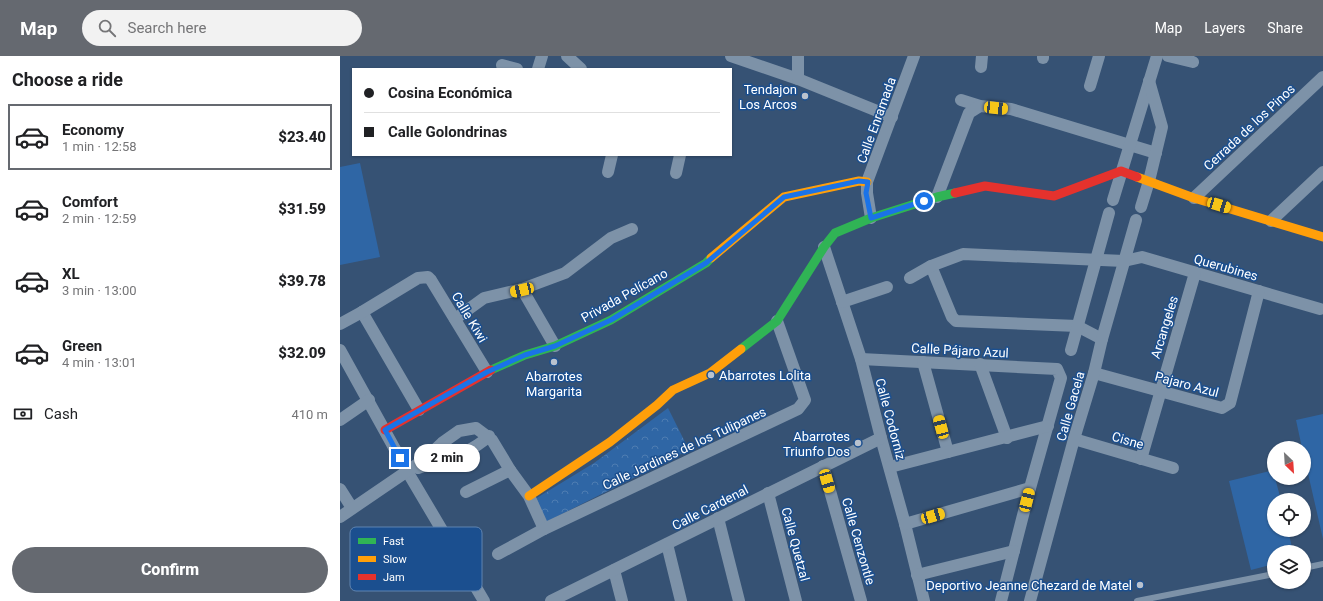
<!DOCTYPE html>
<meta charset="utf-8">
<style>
body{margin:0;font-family:Roboto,sans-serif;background:#f2f2f2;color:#202124;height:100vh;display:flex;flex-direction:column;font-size:15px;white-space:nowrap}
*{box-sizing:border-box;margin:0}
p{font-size:13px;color:#757577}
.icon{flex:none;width:22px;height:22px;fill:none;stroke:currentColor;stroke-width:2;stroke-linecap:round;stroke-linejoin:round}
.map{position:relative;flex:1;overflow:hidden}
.side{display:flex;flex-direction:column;background:#fff;width:340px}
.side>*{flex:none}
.guide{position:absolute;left:12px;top:12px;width:380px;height:88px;border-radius:0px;box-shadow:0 1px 3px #0004;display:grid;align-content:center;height:88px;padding:0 12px;background:#fff}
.needle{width:26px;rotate:155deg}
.buttons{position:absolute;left:927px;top:385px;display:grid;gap:8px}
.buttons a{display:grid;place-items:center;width:44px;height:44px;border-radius:50%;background:#fff;box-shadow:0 1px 3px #0004;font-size:20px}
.end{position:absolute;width:18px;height:18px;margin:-9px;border:5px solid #1a73e8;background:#fff;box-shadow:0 0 0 2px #fff}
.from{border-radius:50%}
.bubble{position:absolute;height:28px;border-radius:14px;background:#fff;box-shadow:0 1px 3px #0004;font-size:13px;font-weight:800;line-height:28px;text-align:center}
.car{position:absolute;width:12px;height:24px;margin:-12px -6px;border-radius:5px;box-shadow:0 0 3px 1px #0007;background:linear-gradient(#f5c518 24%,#345 0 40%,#f5c518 0 76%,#345 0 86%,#f5c518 0)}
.guide b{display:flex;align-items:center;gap:14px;height:38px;font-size:15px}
.guide b+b{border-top:1px solid #e0e0e0}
.guide i{width:10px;height:10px;background:#202124}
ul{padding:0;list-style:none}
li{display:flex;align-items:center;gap:12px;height:66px;margin:0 8px 6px;padding:0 4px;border:2px solid transparent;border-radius:0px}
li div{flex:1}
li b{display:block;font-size:15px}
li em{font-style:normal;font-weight:800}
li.selected{border-color:#656970}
li>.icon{width:36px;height:36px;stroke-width:1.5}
h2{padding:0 12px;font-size:18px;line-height:48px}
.pay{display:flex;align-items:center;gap:10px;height:44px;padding:0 12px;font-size:15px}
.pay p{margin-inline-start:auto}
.action{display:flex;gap:8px;margin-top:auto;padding:8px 12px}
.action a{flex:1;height:46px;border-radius:24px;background:#656970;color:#fff;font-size:16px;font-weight:800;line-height:46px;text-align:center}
header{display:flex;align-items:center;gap:24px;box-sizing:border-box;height:56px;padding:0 20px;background:#656970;color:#fff}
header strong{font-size:19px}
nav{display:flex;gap:22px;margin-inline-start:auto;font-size:14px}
.search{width:280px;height:36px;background:#f2f2f2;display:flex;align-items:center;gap:10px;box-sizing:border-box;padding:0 14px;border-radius:22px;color:#757577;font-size:15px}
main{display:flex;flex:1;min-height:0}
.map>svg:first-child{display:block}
.park{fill:url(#park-crowns)}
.garden{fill:#2f66a5}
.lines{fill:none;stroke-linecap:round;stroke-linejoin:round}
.lane{stroke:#7d92a8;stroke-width:6}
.street{stroke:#7d92a8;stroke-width:12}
.fast{stroke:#30b455;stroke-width:9}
.slow{stroke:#ff9f0a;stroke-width:9}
.jam{stroke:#e5322d;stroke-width:9}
.route{stroke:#1a73e8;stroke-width:5}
.poi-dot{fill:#b9c2ce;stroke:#1b4f8f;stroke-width:1.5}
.labels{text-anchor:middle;stroke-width:3;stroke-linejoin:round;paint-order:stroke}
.poi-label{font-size:13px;fill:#fff;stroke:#1b4f8f;text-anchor:end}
.street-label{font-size:13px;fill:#fff;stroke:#1b4f8f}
.key{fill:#1b4f8f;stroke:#5f84b1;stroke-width:1}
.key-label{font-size:11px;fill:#fff}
</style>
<header>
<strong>Map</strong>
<div class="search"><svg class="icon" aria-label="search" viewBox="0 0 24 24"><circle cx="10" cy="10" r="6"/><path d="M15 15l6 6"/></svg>Search here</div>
<nav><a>Map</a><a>Layers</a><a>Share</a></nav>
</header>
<main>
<section class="side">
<h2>Choose a ride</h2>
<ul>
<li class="selected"><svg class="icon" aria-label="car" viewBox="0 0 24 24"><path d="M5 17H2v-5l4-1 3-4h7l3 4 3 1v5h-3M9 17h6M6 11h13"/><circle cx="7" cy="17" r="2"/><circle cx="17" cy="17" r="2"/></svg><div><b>Economy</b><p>1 min · 12:58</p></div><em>$23.40</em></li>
<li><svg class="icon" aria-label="car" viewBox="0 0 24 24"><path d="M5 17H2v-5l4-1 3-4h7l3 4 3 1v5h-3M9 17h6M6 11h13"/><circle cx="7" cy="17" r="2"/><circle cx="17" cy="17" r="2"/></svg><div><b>Comfort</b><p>2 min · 12:59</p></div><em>$31.59</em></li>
<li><svg class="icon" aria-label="car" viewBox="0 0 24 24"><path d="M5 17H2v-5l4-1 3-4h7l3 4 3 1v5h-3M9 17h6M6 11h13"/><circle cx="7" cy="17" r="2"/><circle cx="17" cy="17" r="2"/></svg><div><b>XL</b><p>3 min · 13:00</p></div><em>$39.78</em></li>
<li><svg class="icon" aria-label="car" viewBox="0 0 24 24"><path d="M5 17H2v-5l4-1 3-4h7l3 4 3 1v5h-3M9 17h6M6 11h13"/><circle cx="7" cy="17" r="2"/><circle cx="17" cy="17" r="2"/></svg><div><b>Green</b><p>4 min · 13:01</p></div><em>$32.09</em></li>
</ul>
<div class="pay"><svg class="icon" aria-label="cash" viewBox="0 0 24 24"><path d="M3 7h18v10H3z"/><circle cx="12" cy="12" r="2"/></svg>Cash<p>410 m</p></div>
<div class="action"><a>Confirm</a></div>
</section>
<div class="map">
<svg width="983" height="545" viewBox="0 0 983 545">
<defs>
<pattern id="park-crowns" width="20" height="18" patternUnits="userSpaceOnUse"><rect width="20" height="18" fill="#2f66a5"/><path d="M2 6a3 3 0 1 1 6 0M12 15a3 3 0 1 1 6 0" fill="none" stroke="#4e7db2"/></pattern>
</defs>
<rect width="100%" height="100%" fill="#365274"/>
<polygon class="park" points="328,352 349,394 206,466 195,443 254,407"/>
<g class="garden">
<polygon points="20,107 40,201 0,209 0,111"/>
<polygon points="983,358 983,483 964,400 964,392 962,392 956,364"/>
<polygon points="934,414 934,422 935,422 941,444 934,444 934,474 948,474 953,496 934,496 934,508 911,514 889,425"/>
</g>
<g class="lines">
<g class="lane">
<polyline points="964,512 983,508"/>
<polyline points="797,545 934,518"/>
</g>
<g class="street">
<polyline points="227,0 241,13"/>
<polyline points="391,0 458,23 552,61"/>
<polyline points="828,0 853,6"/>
<polyline points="703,2 703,0"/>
<polyline points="641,11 642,0"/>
<polyline points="163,13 162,9 177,13"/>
<polyline points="198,13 202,0"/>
<polyline points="458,23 458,0"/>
<polyline points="750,30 759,0"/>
<polyline points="621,44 640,50 671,53 816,97"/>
<polyline points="268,116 272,99"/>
<polyline points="336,117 340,99"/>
<polyline points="597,141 629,57 640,50"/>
<polyline points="854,142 983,21"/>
<polyline points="773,144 817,0"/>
<polyline points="801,151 809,125 822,71 809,25"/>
<polyline points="531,162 527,137 527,126 574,0"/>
<polyline points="931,165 983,116"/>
<polyline points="484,191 521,303 541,382 565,468 584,545"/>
<polyline points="591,210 612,261 616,265 737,270 762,283"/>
<polyline points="570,222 591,210 623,198 784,205 802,201 980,253"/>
<polyline points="182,233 215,290"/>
<polyline points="502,246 547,231"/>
<polyline points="22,256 79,354"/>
<polyline points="115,263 144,242 182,233 225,217 271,182 292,173"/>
<polyline points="0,268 22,256 78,222 88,221 91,224 147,316"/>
<polyline points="0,294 67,415 144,545"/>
<polyline points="731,294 769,157"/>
<polyline points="521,303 717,313 721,322 690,432 661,545"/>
<polyline points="583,306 608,396"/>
<polyline points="640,308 667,382"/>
<polyline points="754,317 882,352 890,347 919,235"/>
<polyline points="0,364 29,344"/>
<polyline points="734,383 833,412"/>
<polyline points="801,403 855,217"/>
<polyline points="483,410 521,545"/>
<polyline points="550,411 708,370"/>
<path d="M78 412C103 403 129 399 149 380"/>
<polyline points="0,433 12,452"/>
<polyline points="126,436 170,414"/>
<polyline points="428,437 456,545"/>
<polyline points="0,461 85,403 102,387 119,375 136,372 152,384 170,414 189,440 204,473"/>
<polyline points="378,462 399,545"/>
<polyline points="565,468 690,432"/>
<polyline points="327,488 341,545"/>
<polyline points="158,498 204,473 458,353 465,344 437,265"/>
<polyline points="274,514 282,545"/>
<polyline points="577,519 674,495"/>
<polyline points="211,545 541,382"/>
<polyline points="690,545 734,383 754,317 762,283 796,164"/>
</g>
<g class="fast">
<polyline points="401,293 437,265 484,191 495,177 531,162 597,141 615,137"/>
<polyline points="151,314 185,299 215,290 271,264 366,207 371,202"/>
</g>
<g class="slow">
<polyline points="797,121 854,142 983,181"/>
<polyline points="371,202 444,141 519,125 527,126"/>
<polyline points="189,440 270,386 317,349 333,334 370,317 401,293"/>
</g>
<g class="jam">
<polyline points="615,137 645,130 714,140 781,115 797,121"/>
<polyline points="45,374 151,314"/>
</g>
</g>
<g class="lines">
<polyline class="route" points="60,402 45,374 147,316 185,299 215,290 271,264 366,207 444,141 519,125 528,126 526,137 531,162 584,145"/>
</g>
<g class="poi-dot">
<circle cx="465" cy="40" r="4"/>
<circle cx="214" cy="306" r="4"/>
<circle cx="371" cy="319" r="4"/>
<circle cx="518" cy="387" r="4"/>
<circle cx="800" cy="529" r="4"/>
</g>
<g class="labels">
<g class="poi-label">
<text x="457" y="38">Tendajon<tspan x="457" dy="15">Los Arcos</tspan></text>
<text x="379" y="324" text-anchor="start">Abarrotes Lolita</text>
<text x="214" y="325" text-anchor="middle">Abarrotes<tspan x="214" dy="15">Margarita</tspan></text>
<text x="510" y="385">Abarrotes<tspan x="510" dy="15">Triunfo Dos</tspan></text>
<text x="792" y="534">Deportivo Jeanne Chezard de Matel</text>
</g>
<g class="street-label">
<text transform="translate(536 64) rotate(-70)" y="5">Calle Enramada</text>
<text transform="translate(909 71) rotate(-43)" y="5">Cerrada de los Pinos</text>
<text transform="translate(886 211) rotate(16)" y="5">Querubines</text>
<text transform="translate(284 239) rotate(-29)" y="5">Privada Pelícano</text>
<text transform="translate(130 261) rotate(59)" y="5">Calle Kiwi</text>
<text transform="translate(824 271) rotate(-73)" y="5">Arcangeles</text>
<text transform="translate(620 294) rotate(3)" y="5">Calle Pájaro Azul</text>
<text transform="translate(847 328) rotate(15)" y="5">Pajaro Azul</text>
<text transform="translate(730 350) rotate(-74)" y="5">Calle Gacela</text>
<text transform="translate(551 363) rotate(75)" y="5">Calle Codorniz</text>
<text transform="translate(788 384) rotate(16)" y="5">Cisne</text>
<text transform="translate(344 392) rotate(-25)" y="5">Calle Jardines de los Tulipanes</text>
<text transform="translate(370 451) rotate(-27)" y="5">Calle Cardenal</text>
<text transform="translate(519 485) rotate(74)" y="5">Calle Cenzontle</text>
<text transform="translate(456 488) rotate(75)" y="5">Calle Quetzal</text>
</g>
</g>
<rect x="10" y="471" width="132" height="64" rx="6" class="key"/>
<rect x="18" y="482" width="18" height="6" fill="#30b455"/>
<rect x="18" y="500" width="18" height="6" fill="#ff9f0a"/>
<rect x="18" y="518" width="18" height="6" fill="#e5322d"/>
<g class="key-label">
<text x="43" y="489">Fast</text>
<text x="43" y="507">Slow</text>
<text x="43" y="525">Jam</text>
</g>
</svg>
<div class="buttons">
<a><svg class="needle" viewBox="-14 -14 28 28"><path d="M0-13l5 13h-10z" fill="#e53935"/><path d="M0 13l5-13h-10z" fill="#757577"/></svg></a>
<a><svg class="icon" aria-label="locate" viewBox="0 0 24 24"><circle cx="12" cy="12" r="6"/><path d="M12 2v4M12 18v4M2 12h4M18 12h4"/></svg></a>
<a><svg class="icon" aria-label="layers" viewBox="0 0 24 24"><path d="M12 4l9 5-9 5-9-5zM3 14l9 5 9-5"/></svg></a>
</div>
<i class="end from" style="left:584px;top:145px"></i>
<i class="end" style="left:60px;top:402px"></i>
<div class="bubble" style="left:74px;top:388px;width:66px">2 min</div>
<i class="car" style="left:656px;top:52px;rotate:96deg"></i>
<i class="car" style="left:879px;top:149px;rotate:107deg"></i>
<i class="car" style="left:182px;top:234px;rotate:257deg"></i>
<i class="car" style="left:601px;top:371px;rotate:345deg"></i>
<i class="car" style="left:487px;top:425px;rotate:164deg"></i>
<i class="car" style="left:687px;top:444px;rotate:14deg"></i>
<i class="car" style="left:593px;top:460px;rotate:74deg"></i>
<div class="guide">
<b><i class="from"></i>Cosina Económica</b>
<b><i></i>Calle Golondrinas</b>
</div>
</div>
</main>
